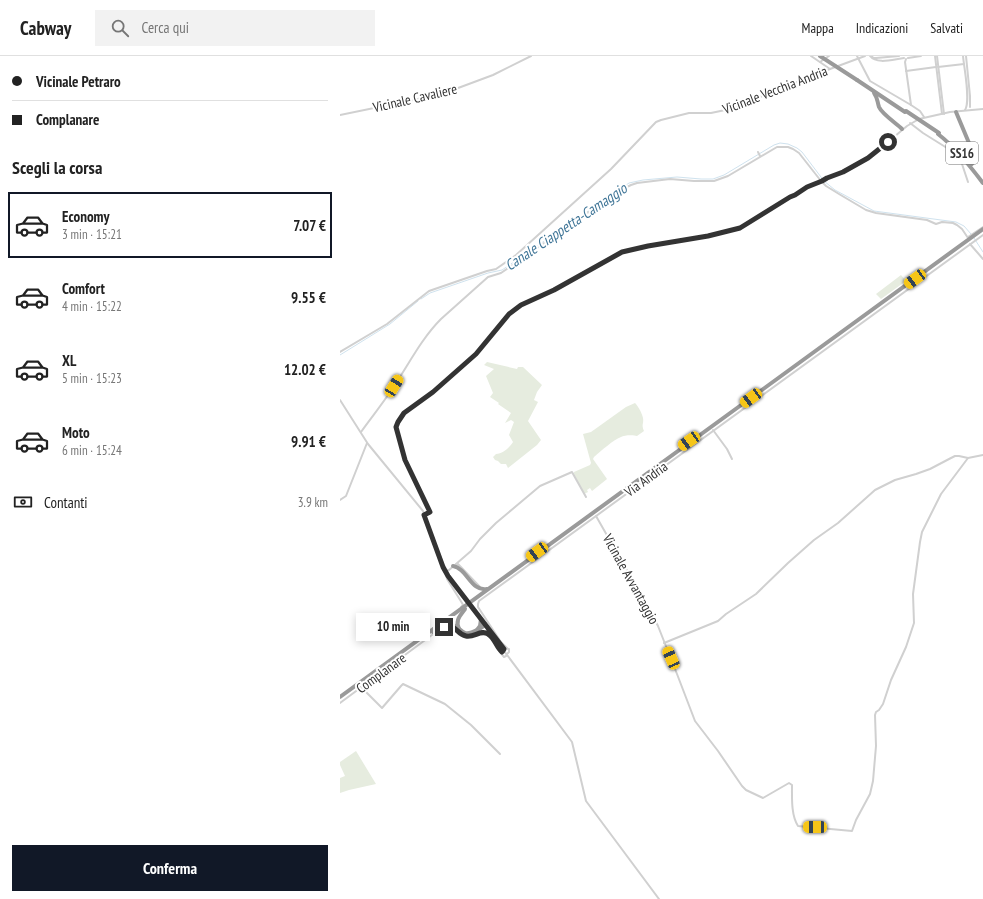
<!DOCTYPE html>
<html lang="it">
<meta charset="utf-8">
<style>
body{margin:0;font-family:"PT Sans Narrow",sans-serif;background:#f2f2f2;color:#222;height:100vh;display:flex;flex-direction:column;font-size:15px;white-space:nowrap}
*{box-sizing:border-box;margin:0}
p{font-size:13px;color:#767676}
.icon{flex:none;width:22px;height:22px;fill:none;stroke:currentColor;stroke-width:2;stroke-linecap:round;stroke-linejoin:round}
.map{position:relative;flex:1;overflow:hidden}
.side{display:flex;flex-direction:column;background:#fff;width:340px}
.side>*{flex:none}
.hud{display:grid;align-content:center;height:88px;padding:0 12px;background:#fff}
.end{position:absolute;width:18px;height:18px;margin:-9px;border:5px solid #333;background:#fff;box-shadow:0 0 0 2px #fff}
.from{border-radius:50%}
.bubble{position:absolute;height:28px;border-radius:0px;background:#fff;box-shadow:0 2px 10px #0003;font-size:13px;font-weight:800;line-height:28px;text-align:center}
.car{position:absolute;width:12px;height:24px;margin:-12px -6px;border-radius:5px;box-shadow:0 0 3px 1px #0007;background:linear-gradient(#f5c518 24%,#345 0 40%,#f5c518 0 76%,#345 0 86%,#f5c518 0)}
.hud b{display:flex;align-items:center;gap:14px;height:38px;font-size:15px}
.hud b+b{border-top:1px solid #e0e0e0}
.hud i{width:10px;height:10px;background:#222}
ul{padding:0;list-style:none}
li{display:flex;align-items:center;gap:12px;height:66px;margin:0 8px 6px;padding:0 4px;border:2px solid transparent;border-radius:0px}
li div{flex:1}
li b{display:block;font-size:15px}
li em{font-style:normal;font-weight:800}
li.selected{border-color:#111827}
li>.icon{width:36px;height:36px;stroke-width:1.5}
h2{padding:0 12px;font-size:18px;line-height:48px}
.pay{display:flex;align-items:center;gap:10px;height:44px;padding:0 12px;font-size:15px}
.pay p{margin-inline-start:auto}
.primary-button{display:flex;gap:8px;margin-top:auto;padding:8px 12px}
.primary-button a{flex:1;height:46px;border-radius:0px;background:#111827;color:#fff;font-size:16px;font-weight:800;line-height:46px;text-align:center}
header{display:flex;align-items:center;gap:24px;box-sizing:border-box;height:56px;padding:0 20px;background:#fff;border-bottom:1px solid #e0e0e0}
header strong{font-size:19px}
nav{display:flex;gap:22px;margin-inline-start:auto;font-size:14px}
.search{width:280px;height:36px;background:#f2f2f2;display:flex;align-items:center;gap:10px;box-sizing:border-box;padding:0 14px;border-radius:0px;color:#767676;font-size:15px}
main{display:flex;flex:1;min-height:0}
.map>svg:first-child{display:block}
.green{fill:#e6ecdf}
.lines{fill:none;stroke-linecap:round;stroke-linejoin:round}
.stream{stroke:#cfe2ee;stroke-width:1}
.minor{stroke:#d0d0d0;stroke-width:2}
.highway{stroke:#9a9a9a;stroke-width:4}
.minor-bridge{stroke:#d0d0d0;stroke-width:2}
.highway-bridge{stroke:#9a9a9a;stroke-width:4}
.route{stroke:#333;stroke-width:5}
.labels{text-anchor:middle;stroke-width:4;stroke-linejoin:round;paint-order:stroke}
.shield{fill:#fff;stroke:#707070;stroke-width:1}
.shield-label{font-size:13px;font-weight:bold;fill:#333}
.street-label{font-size:14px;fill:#333;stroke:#fff}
.water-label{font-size:15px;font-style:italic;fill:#3f7597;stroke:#fff}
</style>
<header>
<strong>Cabway</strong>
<div class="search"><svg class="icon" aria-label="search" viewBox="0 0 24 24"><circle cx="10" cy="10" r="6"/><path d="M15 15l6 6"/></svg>Cerca qui</div>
<nav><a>Mappa</a><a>Indicazioni</a><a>Salvati</a></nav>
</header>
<main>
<section class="side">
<div class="hud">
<b><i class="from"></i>Vicinale Petraro</b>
<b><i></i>Complanare</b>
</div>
<h2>Scegli la corsa</h2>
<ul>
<li class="selected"><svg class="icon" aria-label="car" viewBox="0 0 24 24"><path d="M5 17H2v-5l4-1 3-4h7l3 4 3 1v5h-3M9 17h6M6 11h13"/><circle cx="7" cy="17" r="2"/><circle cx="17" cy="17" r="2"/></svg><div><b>Economy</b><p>3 min · 15:21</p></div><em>7.07 €</em></li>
<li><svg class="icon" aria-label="car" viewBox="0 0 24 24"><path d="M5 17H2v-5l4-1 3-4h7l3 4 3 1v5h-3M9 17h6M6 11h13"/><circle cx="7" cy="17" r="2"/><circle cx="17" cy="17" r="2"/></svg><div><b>Comfort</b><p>4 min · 15:22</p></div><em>9.55 €</em></li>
<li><svg class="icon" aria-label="car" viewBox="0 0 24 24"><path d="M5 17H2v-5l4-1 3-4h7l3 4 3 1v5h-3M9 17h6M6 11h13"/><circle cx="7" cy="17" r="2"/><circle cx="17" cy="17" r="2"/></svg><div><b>XL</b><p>5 min · 15:23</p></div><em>12.02 €</em></li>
<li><svg class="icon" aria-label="car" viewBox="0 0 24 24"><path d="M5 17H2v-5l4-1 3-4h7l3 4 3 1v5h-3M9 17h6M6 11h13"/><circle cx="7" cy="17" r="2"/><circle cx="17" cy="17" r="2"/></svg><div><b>Moto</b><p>6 min · 15:24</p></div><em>9.91 €</em></li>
</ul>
<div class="pay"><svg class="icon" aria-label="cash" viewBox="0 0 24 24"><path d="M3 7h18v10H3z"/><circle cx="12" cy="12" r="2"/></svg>Contanti<p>3.9 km</p></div>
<div class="primary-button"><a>Conferma</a></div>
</section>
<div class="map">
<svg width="643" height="843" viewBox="0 0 643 843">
<rect width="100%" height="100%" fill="#fff"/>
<g class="green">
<polygon points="561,219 566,225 541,243 536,238"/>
<path d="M147 306 177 313 178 311H183L202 329 197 336 194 344 198 346 188 365 201 384 197 389 168 412 166 408H161L158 405 155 404 153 401 156 398C163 398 170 391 173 386L169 379 174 366 171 364 165 367 171 357 158 348 159 347 150 341 153 337 146 320 154 313 144 309Z"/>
<path d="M295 347C298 350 302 357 303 362 304 368 301 368 304 375L297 380C294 379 284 379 281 381 273 384 261 395 254 401L253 403 267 423 252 435 250 432 247 434 248 436 244 438 234 418V416L250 409 251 407 243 378 251 376 286 351Z"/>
<polygon points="16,695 36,728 9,734 0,737 0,722 5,720 0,709 0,706"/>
</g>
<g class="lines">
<g class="stream">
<polyline points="634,182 643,196"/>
<polyline points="81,243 90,237 148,217 162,214 289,127 303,124 337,121 361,123 373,123 384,119 434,89 440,87 448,88 457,92 462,96 484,125 495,134 534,155 616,166 624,170 631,178"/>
<polyline points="0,299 50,268 78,245"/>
</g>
<g class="minor">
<polyline points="471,0 490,13"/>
<polyline points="517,0 530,25 571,49 580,55 584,61"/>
<path d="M530 0C537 9 554 3 564 2"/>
<polyline points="532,0 533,2 536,2 559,0"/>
<polyline points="595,0 602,58"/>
<polyline points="597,0 604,58"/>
<path d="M623 0C624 12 631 45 625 54"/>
<polyline points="626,0 630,40 630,51"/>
<polyline points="568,2 581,0"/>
<polyline points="566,3 565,6 571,49"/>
<polyline points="480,6 489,0"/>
<polyline points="598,11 624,8"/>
<polyline points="566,15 596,11"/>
<polyline points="0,59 102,38 153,19 191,0"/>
<polyline points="570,67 583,77 615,97 621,105 628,126"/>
<polyline points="418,96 420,100"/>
<polyline points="628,181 643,171"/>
<polyline points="630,188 643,203"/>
<polyline points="0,296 47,268 89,235 147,215 156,213 176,199 271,113 316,66 321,64 349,57 371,57 390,53 490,13 525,0"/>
<polyline points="0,344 28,388 83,455 106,515 124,540"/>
<polyline points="373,374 387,393 392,403"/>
<path d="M21 376C30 363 41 350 50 336 67 312 80 284 101 263L148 221 161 217 279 135 291 129 297 127 330 123 354 125H374L388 120 437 91H448L453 93 459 97 481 125 486 130 499 138 526 154 536 157 587 164 596 168 602 166 613 167 617 169 622 173 628 182"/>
<polyline points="0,444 6,440 27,387"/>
<polyline points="85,459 90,455 65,404 56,371 58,366 64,357 93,336 136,298 169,258 181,249 214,234 282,196 308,190 368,180 400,172 429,153 450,141 455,139 467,131 481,125 487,122 503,116 527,102 548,86 567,70 579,63 610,56 643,53"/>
<path d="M256 460 309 553 318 570 337 618 355 665 378 695 402 730 406 734 423 742 449 727 452 729C452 742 451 759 458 770L512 775 516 764 530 738 533 725 536 690 535 659 536 656 539 654 543 648 551 624 566 591 574 567 573 538 580 486 582 476 601 438 628 402"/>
<polyline points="116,508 131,495 140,483 156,467 200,430 232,416 246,441"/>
<polyline points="106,515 109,514 115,509 118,508 140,531"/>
<polyline points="106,516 107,523 122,547 123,549 121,551"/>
<polyline points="135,556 232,686 246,745 319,843"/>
<path d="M112 571C117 573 120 579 125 580 133 582 140 574 147 577 156 582 157 594 164 601L166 600 167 598 169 596V593"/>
<polyline points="324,587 378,565 386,558 416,538 448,507 474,484 498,467 535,434 555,424 576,418 590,413 611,402 615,400 619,400 628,402 643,399"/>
<polyline points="168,593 161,586 138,551 138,548 139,545 643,179"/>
<polyline points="21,631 42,652 61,630 63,628 105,648 131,669 160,698"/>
<polyline points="0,647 96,576"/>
</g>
<g class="highway">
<polyline points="517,24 565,56"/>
<path d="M534 37C538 43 537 45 539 51 542 58 557 68 562 73"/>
<polyline points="616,56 629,87 630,104 632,108"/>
<path d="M598 78C616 92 629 109 643 127"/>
<polyline points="617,92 624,96 626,96 629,92"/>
<path d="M113 510C127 512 131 536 147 533"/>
<path d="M119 573C115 564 120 560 125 553"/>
<polyline points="137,574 140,570 141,563"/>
<path d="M93 576C99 574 105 567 111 568 123 571 120 583 137 574 141 572 143 572 145 568"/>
<polyline points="0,641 643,173"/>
</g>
<polyline class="minor-bridge" points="124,540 135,556"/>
<g class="highway-bridge">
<polyline points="480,0 517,24"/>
<polyline points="566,55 599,77"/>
</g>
</g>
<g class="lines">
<path class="route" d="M104 571C116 567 116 578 126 580 134 582 141 573 148 578 155 582 156 591 162 596L164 593 108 520 103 511 84 459 90 456 65 404 56 371 58 366 64 357 93 336 136 298 169 258 181 249 214 234 282 196 308 190 368 180 400 172 450 141 455 139 467 131 482 125 487 122 503 116 528 102 548 86"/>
</g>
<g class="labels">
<rect class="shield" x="606" y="86" width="32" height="22" rx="3"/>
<g class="shield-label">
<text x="622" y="102">SS16</text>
</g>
<g class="street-label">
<text transform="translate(435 34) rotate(-21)" y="5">Vicinale Vecchia Andria</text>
<text transform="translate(75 42) rotate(-13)" y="5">Vicinale Cavaliere</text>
<text transform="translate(306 423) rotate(-36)" y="5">Via Andria</text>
<text transform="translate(291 523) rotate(61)" y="5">Vicinale Avvantaggio</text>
<text transform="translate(41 617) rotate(-36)" y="5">Complanare</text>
</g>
<g class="water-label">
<text transform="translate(226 171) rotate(-34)" y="5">Canale Ciappetta-Camaggio</text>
</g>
</g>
</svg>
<i class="end from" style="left:548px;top:86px"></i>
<i class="end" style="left:104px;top:571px"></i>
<div class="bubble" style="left:16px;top:557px;width:74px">10 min</div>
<i class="car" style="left:575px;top:223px;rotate:234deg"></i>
<i class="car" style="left:54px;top:330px;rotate:32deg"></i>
<i class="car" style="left:411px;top:342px;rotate:234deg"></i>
<i class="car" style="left:349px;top:385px;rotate:235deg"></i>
<i class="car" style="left:197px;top:496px;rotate:234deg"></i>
<i class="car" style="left:331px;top:602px;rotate:336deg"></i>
<i class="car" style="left:475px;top:771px;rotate:271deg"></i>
</div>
</main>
